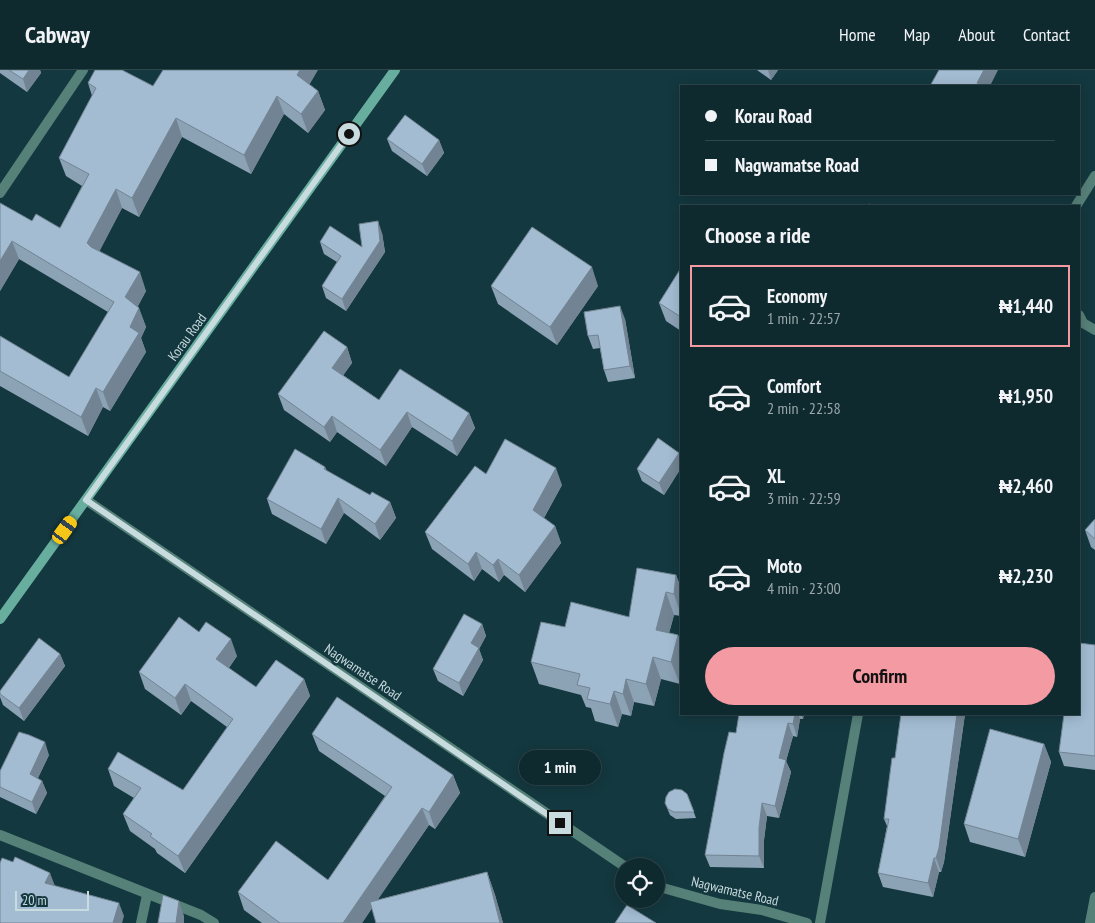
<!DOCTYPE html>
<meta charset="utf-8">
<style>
body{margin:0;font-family:"PT Sans Narrow",sans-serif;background:#1d363b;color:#f1f3f6;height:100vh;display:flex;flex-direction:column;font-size:19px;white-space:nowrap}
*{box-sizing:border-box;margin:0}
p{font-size:16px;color:#9ba7aa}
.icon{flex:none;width:28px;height:28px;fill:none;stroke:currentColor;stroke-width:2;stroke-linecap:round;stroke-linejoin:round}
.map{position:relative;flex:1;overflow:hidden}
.side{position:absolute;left:680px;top:135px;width:400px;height:510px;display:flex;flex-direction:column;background:#0f2a2f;border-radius:0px;box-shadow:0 2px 12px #0003,0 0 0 1px #2f464b}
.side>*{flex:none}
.hud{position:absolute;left:680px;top:15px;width:400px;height:110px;border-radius:0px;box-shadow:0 2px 12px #0003,0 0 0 1px #2f464b;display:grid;align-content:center;height:110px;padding:0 25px;background:#0f2a2f}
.buttons{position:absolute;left:615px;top:788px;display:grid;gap:10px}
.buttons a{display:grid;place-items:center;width:50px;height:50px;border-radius:50%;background:#0f2a2f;box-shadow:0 2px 12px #0003,0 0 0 1px #2f464b;font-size:25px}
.scale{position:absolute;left:15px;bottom:12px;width:74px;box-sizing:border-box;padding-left:5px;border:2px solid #c8dbdf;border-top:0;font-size:14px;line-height:18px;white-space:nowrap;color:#c8dbdf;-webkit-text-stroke:4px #14383f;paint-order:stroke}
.end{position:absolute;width:22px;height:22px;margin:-11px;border:6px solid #c8dbdf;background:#111;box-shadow:0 0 0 2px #111}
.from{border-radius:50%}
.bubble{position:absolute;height:35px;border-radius:18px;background:#0f2a2f;box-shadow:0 2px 12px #0003,0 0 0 1px #2f464b;font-size:16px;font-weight:600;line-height:35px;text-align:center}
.car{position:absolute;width:15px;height:30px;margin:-15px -8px;border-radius:6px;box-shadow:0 0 4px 1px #0007;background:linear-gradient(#f5c518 24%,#345 0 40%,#f5c518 0 76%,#345 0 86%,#f5c518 0)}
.hud b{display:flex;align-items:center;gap:18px;height:48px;font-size:19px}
.hud b+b{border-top:1px solid #2f464b}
.hud i{width:12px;height:12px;background:#f1f3f6}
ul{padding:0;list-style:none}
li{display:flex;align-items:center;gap:15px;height:82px;margin:0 10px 8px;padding:0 15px;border:2px solid transparent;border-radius:0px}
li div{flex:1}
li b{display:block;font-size:19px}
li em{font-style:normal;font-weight:600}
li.on{border-color:#f49aa2}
li>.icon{width:45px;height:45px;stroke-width:1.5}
h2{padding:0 25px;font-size:22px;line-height:60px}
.primary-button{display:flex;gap:10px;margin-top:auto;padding:10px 25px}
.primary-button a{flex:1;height:58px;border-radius:30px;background:#f49aa2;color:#111;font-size:20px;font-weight:600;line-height:58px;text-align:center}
header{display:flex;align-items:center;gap:30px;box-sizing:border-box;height:70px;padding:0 25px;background:#0f2a2f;border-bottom:1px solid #2f464b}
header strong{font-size:24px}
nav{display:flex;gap:28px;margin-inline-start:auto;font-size:18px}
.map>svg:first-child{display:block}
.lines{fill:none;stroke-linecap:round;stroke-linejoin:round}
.street{stroke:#568178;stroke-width:10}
.secondary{stroke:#67ae9f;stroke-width:10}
.wall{fill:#8ca2b5}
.shaded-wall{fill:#728493}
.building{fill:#a3bcd2;stroke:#728493}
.route{stroke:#c8dbdf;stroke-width:6}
.labels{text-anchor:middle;stroke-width:5;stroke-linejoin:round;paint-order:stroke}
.street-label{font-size:14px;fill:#c8dbdf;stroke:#14383f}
</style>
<header>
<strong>Cabway</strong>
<nav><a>Home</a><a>Map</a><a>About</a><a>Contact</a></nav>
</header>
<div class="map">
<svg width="1095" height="853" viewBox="0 0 1095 853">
<rect width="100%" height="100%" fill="#14383f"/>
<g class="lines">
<g class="street">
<polyline points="0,123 83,0"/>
<polyline points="1076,136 1095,106"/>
<polyline points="1079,245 1083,253 1095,260"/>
<polyline points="86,430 624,796"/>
<polyline points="0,765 201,845 214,853"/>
<polyline points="656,816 720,834 762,840 807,853"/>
<polyline points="141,853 147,825"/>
<polyline points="820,853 858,644"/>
<polyline points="1090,853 1095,827"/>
</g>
<polyline class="secondary" points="0,549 395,0"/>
</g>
<g class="wall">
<polygon points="0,0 40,0 41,3 27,22 0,3"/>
<polygon points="757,0 778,0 771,10"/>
<polygon points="88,13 153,16 309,14 318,21 325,40 308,63 284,44 251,104 182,67 139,147 122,138 99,181 146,221 138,236 146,257 141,268 146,282 110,341 103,337 88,366 0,316 0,266 69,307 108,242 19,189 0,221 0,133 32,151 60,158 82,116 66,106 59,88 92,26"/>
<polygon points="387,69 439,70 444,83 427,106 392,81"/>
<polygon points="382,163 385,182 346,241 326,228 322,216 337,192 324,184 320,172 362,177"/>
<polygon points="681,198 681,261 666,251 659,233"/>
<polygon points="491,216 598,216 557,275 498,234"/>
<polygon points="625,249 635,308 608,312 604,300 600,278 593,279 588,266"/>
<polygon points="347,277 352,293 343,305 379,330 469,343 475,358 457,386 412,357 386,396 337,362 330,372 284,340 278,324"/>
<polygon points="679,383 681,389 681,398 664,425 642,411 637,399"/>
<polygon points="325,397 327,401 370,425 390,432 396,448 380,470 344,443 326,474 272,444 267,429"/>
<polygon points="486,404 562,415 544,448 555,456 561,473 525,522 504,505 499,512 482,499 474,511 432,479 425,462"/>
<polygon points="1095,449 1095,480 1091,477 1085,460"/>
<polygon points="676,505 681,518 681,546 674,545 669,563 678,565 681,573 681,608 680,614 661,609 654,636 634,632 631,646 622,644 618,657 595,651 591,638 586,637 581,625 539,614 531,592 565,557 629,547"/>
<polygon points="482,554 486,566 479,579 483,590 463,626 438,611 433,599"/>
<polygon points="199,562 237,586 229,598 256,617 304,609 310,626 185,803 157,783 155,779 130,761 123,744 134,728 114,716 108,699 183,720 227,657 191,631 181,645 145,619 139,602"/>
<polygon points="1095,575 1095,700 1064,696 1059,682"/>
<polygon points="60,584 65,596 24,651 3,635 0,627 0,621"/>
<polygon points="739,644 804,644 803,649 800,649 797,667 793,666 786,691 791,702 779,748 767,746 764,770 764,798 710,797 705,785 736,663"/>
<polygon points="901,644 965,644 944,792 941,802 939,802 933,827 883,817 878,803 887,756 884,749 895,688"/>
<polygon points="312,664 453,705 460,723 435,759 429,755 377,830 487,802 495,825 503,853 376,853 372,838 362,853 262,853 244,840 238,822 328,810 385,726 319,681"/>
<polygon points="1044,674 1051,692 1025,787 970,772 964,754"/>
<polygon points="49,685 38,708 42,711 47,723 36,744 0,727 0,701"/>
<polygon points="687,724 696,748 676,749 670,745 665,733"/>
</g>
<g class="shaded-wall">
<polygon points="29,0 40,0 41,3 27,22 23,9"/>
<polygon points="300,0 318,0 304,24 297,5"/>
<polygon points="768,0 778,0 771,10"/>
<polygon points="984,0 998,0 990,16 979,16 977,13"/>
<polygon points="318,21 325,40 308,63 301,44"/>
<polygon points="277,26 284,44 251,104 244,85"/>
<polygon points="176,48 182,67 139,147 132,128"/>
<polygon points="439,70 444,83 427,106 422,94"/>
<polygon points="116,119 122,138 94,192 87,173"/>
<polygon points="378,151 382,163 385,182 346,241 342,229"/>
<polygon points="12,171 19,189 0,221 0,191"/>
<polygon points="592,197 598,216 557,275 550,257"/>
<polygon points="140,202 146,221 132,246 125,227"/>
<polygon points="620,236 625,249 635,308 630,296"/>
<polygon points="139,238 146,257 141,268 146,282 110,341 103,322 130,257"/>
<polygon points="347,277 352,293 338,313 332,298"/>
<polygon points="96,318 103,337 88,366 81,347"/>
<polygon points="407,342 412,357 386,396 380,380"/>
<polygon points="469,343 475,358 457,386 452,371"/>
<polygon points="332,346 337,362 330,372 324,357"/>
<polygon points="679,383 681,389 681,398 664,425 659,413"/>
<polygon points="556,398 562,415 539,456 533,440"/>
<polygon points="338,428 344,443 326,474 321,459"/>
<polygon points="390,432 396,448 380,470 375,454"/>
<polygon points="555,456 561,473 525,522 519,505"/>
<polygon points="476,482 482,499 474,511 468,494"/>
<polygon points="498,489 504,505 499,512 493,495"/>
<polygon points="676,505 681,518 681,545 674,524"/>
<polygon points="666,522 674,545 664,582 656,560"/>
<polygon points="482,554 486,566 479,579 483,590 463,626 459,613 471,573"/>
<polygon points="678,565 681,573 681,608 680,614 671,592"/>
<polygon points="231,569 237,586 223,606 216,589"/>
<polygon points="60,584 65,596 24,651 19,638"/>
<polygon points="653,587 661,609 654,636 646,614"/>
<polygon points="304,609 310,626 185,803 178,786"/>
<polygon points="626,609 634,632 631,646 623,624"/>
<polygon points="185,614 191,631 181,645 175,628"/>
<polygon points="614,621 622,644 618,657 610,634"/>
<polygon points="795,644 798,644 800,649 797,667 793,654"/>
<polygon points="801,644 804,644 803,649"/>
<polygon points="957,644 965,644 944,792 941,802 936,788"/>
<polygon points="788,653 793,666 786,691 791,702 779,748 775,736 779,688"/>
<polygon points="45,672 49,685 34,716 30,704"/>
<polygon points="1044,674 1051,692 1025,787 1018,769"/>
<polygon points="453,705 460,723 435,759 429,742"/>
<polygon points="42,711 47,723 36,744 32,732"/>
<polygon points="762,733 767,746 764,770 764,798 759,786 759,758"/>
<polygon points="422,738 429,755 362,853 343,853"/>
<polygon points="934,788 939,802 933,827 928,813"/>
<polygon points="487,802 495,825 503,853 500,853"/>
<polygon points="50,803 55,816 45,813"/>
<polygon points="179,831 184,846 184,853 176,853"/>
<polygon points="119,833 124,846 122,853 113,853"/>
</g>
<g class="building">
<polygon points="9,0 29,0 23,9"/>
<polygon points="95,0 122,0 153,16 163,0 300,0 297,5 318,21 301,44 277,26 244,85 176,48 132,128 116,119 87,173 91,177 140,202 125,227 139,238 130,257 139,263 103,322 96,318 81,347 0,301 0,266 69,307 114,232 12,171 0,191 0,133 32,151 36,144 60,158 89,104 59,88 96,18 88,13"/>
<polygon points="939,0 984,0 977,13 984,16 930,16"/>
<polygon points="405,45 439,70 422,94 387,69"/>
<polygon points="869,134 875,136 868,136"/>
<polygon points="378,151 380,171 342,229 322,216 341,186 320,172 330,156 362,177 359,154"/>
<polygon points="532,157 592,197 550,257 491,216"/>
<polygon points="681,198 681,247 659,233"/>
<polygon points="620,236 630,296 604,300 598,265 588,266 584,242"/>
<polygon points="324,261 347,277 332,298 379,330 400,299 469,343 452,371 407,342 380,380 332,346 324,357 278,324"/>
<polygon points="658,368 679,383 659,413 637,399"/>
<polygon points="505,369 556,398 533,440 555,456 519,505 498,489 493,495 476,482 468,494 425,462 475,396 486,404"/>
<polygon points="295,379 325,397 324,399 370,425 372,422 390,432 375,454 338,428 321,459 267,429"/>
<polygon points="1095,449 1095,469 1085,460"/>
<polygon points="637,498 676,505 674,524 666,522 656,560 678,565 671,592 653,587 646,614 626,609 623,624 614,621 610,634 587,629 590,618 577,615 580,604 531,592 541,552 565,557 571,532 629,547"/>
<polygon points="464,544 482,554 471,573 479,578 459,613 433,599"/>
<polygon points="179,547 199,562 206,552 231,569 216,589 256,617 276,590 304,609 178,786 150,766 152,764 123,744 141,718 108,699 118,682 183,720 233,649 185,614 175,628 139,602"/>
<polygon points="39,568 60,584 19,638 0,624 0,621"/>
<polygon points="1079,573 1095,575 1095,686 1059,682 1064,644 1079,644"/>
<polygon points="337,627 453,705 429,742 422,738 343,853 280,853 238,822 276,771 328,810 392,717 312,664"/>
<polygon points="739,644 795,644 793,654 788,653 779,688 786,690 775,736 762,733 759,758 759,786 705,785 724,683 729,662 736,663"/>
<polygon points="901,644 957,644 939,778 936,788 934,788 928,813 878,803 889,749 884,749 892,688 895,688"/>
<polygon points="990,659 1044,674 1018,769 964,754"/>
<polygon points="19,662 29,665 45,672 30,704 42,711 32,732 0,717 0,701"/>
<polygon points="675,719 682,720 687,724 694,742 674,742 668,739 665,733 666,727 669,722"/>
<polygon points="15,787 50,803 45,813 119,833 113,853 0,853 0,793 2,788 13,792"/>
<polygon points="487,802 500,853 376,853 370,832"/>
<polygon points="163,825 179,831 176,853 158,853"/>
<polygon points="627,835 656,853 615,853"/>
</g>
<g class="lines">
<polyline class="route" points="349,64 86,430 560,753"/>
</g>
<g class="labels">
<g class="street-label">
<text transform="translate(187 267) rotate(-54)" y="5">Korau Road</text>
<text transform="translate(363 602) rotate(34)" y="5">Nagwamatse Road</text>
<text transform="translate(735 821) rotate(13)" y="5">Nagwamatse Road</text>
</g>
</g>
</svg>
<div class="buttons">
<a><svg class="icon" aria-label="locate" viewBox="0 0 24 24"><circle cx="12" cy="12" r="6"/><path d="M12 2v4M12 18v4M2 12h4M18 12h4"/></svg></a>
</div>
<div class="scale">20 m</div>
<i class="end from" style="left:349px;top:64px"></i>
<i class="end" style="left:560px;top:753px"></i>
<div class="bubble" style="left:519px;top:680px;width:82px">1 min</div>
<i class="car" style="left:65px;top:460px;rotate:36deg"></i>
<div class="hud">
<b><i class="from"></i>Korau Road</b>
<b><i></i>Nagwamatse Road</b>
</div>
<section class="side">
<h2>Choose a ride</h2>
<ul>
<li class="on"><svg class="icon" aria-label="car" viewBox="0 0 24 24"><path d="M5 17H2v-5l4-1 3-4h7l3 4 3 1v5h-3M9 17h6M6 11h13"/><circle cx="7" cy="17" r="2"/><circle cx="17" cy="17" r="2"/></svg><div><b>Economy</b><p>1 min · 22:57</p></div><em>₦1,440</em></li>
<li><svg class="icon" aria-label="car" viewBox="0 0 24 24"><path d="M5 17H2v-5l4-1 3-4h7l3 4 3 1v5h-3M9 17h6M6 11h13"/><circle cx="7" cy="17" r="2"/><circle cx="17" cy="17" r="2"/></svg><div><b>Comfort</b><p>2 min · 22:58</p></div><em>₦1,950</em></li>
<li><svg class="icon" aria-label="car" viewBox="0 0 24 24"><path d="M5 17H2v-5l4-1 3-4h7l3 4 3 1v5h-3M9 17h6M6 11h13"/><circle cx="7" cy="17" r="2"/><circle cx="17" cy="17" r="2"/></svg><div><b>XL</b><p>3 min · 22:59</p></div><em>₦2,460</em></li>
<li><svg class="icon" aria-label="car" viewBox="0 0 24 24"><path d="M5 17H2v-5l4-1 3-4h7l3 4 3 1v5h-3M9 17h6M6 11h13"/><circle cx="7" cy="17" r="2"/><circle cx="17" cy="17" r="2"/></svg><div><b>Moto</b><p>4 min · 23:00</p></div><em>₦2,230</em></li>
</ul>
<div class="primary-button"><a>Confirm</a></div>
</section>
</div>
